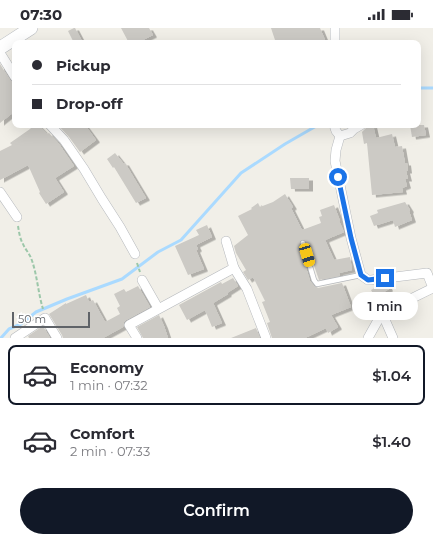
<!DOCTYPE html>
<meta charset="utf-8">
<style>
body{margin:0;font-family:Montserrat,sans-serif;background:#f7f7f7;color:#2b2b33;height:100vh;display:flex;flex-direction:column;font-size:15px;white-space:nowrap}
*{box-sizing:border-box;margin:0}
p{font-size:13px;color:#7c7c81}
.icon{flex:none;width:22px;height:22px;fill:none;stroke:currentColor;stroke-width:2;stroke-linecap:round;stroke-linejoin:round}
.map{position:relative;height:310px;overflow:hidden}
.details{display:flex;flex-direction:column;background:#fff;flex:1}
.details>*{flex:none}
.top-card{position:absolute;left:12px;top:12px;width:409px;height:88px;border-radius:8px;box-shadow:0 4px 16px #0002;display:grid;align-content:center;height:88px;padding:0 20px;background:#fff}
.scale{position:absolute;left:12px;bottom:10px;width:78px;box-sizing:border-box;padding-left:4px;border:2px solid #5f6368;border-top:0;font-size:11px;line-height:14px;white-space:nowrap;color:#5f6368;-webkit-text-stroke:3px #fff;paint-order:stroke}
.end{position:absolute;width:18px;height:18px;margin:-9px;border:5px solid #1a73e8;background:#fff;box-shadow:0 0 0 2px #fff}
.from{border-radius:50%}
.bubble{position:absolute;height:28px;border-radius:14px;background:#fff;box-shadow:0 4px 16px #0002;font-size:13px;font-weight:600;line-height:28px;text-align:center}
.car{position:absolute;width:12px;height:24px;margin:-12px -6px;border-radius:5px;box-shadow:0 0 3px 1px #0007;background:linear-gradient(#f5c518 24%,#345 0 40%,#f5c518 0 76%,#345 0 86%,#f5c518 0)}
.top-card b{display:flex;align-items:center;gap:14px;height:38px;font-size:15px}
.top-card b+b{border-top:1px solid #e1e1e2}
.top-card i{width:10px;height:10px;background:#2b2b33}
ul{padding:7px 0 0;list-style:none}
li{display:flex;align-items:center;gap:12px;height:60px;margin:0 8px 6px;padding:0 12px;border:2px solid transparent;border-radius:8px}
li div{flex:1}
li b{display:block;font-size:15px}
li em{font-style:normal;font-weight:600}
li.current{border-color:#111827}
li>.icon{width:36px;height:36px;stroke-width:1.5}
.button{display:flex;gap:8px;margin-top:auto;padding:8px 20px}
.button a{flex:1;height:46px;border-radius:24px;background:#111827;color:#fff;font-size:16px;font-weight:600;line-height:46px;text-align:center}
.status{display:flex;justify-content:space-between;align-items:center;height:28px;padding:0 20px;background:#fff;direction:ltr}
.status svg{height:11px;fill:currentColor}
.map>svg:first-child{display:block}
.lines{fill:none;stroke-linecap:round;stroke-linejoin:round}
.stream{stroke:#aadaff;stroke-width:3}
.building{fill:#cccac5;filter:url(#shadow)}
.lane-casing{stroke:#b5b8bc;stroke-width:6}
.street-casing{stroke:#b5b8bc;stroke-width:10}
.secondary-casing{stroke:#b6babf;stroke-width:14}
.path{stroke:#9cc7a9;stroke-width:2;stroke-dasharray:4 2;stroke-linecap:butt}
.lane{stroke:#fff;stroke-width:4.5}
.street{stroke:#fff;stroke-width:9}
.secondary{stroke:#fff;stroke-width:13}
.route{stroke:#1a73e8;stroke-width:5}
</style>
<div class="status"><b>07:30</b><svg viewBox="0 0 49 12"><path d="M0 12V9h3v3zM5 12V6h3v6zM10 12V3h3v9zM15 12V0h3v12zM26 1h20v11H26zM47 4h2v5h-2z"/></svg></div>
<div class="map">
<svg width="433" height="310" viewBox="0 0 433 310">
<defs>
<filter id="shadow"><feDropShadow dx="4" dy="2.5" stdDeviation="0" flood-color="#0004"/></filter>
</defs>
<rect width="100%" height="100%" fill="#f1efe8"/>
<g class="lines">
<g class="stream">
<polyline points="418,60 433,60"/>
<polyline points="1,310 9,301 21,296 36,284 67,271 122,251 158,224 181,212 241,145 285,116 318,97"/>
</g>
</g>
<g class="building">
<polygon points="74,0 75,0 83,15 74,15 68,3"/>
<polygon points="121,0 149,0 153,7 137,15 129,15"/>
<polygon points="271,0 320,0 325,12 317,15 276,15"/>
<polygon points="0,36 10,52 12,54 15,55 15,83 0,95"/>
<polygon points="34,97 38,97 47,106 49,105 59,116 74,138 55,150 64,164 46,176 39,165 40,164 28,137 0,152 0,123 12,117 10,115 30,101"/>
<polygon points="58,97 85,97 96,112 80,124 69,109"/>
<polygon points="373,97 376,110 392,106 395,119 402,118 405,135 407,135 408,143 406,143 408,151 405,151 407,158 402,160 403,164 372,167 367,115 364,116 362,104 366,100 367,98"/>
<polygon points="410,97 424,97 426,107 412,109"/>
<polygon points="115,125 123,135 125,135 146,170 136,175 114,139 113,140 107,131"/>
<polygon points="290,150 309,150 309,161 291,161"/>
<polygon points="285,166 293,179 291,180 302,202 321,195 319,189 322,188 320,182 334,177 340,193 339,193 344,204 325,212 334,232 350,229 352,242 339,245 340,248 319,252 306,214 303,211 300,213 299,216 310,253 314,258 318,260 342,255 351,279 331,287 338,299 328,305 326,300 305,310 272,310 267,295 270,294 262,274 265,273 253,249 248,252 243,244 246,242 236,225 234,218 248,207 238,188 252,181 251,180 258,175 260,179 273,174"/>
<polygon points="405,174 410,182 409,183 412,192 395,199 393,192 374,198 370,188 378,185 377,182"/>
<polygon points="207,197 212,209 196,217 198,221 196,222 204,241 188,247 175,218 199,207 196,202"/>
<polygon points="233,250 238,258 227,265 228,266 213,275 222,295 212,299 205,282 187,292 179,277 221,254 222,256"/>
<polygon points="387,256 389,261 375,269 371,262 380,257"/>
<polygon points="138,258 150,279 126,292 124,294 123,299 103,310 63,310 62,307 49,286 66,275 66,276 86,267 89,274 93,272 105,294 120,286 117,280 120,278 114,266 124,261 126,264"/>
<polygon points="159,287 164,298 168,310 143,310 137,299"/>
<polygon points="43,298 50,310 29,310 28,308"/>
<polygon points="256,300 260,310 231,310"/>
</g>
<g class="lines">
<defs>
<polyline id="lane" points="303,215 314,252 317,256 361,247"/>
<g id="street">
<polyline points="335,0 335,15"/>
<polyline points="0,25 15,49"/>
<polyline points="50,97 64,112 84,141 102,171 120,199 135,226"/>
<polyline points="334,97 336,103 340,108 336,122 335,133 351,210 361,247 368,252 371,252 427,245 433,260"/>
<polyline points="340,108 350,105 354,101 361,97"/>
<polyline points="0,164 17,189"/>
<polyline points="226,213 234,240 247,261 266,310"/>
<polyline points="142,252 158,280"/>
<polyline points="382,285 393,310"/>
<polyline points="15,310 45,290 57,310"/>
<polyline points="137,310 129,297 234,240"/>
<polyline points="368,310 382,285 433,260"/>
</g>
<polyline id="secondary" points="0,20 31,0"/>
</defs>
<use href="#lane" class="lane-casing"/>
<use href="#street" class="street-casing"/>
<use href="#secondary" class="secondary-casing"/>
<g class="path">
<path d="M18 198C19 204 20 211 23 216 25 221 29 225 31 230 37 245 38 265 43 281"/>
<polyline points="137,235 140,244"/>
</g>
<use href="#lane" class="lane"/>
<use href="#street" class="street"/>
<use href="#secondary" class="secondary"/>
</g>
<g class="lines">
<polyline class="route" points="338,149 351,210 361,247 368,252 385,250"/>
</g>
</svg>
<div class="scale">50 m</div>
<i class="end from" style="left:338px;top:149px"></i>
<i class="end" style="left:385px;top:250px"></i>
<div class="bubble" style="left:352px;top:264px;width:66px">1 min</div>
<i class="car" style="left:307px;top:227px;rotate:163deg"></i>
<div class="top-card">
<b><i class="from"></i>Pickup</b>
<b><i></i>Drop-off</b>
</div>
</div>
<section class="details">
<ul>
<li class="current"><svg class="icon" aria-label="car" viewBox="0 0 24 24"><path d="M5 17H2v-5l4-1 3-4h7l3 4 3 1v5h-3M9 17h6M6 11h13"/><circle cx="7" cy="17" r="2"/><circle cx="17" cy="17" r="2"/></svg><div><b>Economy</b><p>1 min · 07:32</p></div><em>$1.04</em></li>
<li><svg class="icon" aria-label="car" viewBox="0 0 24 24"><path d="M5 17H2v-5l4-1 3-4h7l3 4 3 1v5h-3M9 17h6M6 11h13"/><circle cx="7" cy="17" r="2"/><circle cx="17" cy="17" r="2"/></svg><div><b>Comfort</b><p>2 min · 07:33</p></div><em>$1.40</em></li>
</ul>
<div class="button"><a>Confirm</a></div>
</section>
